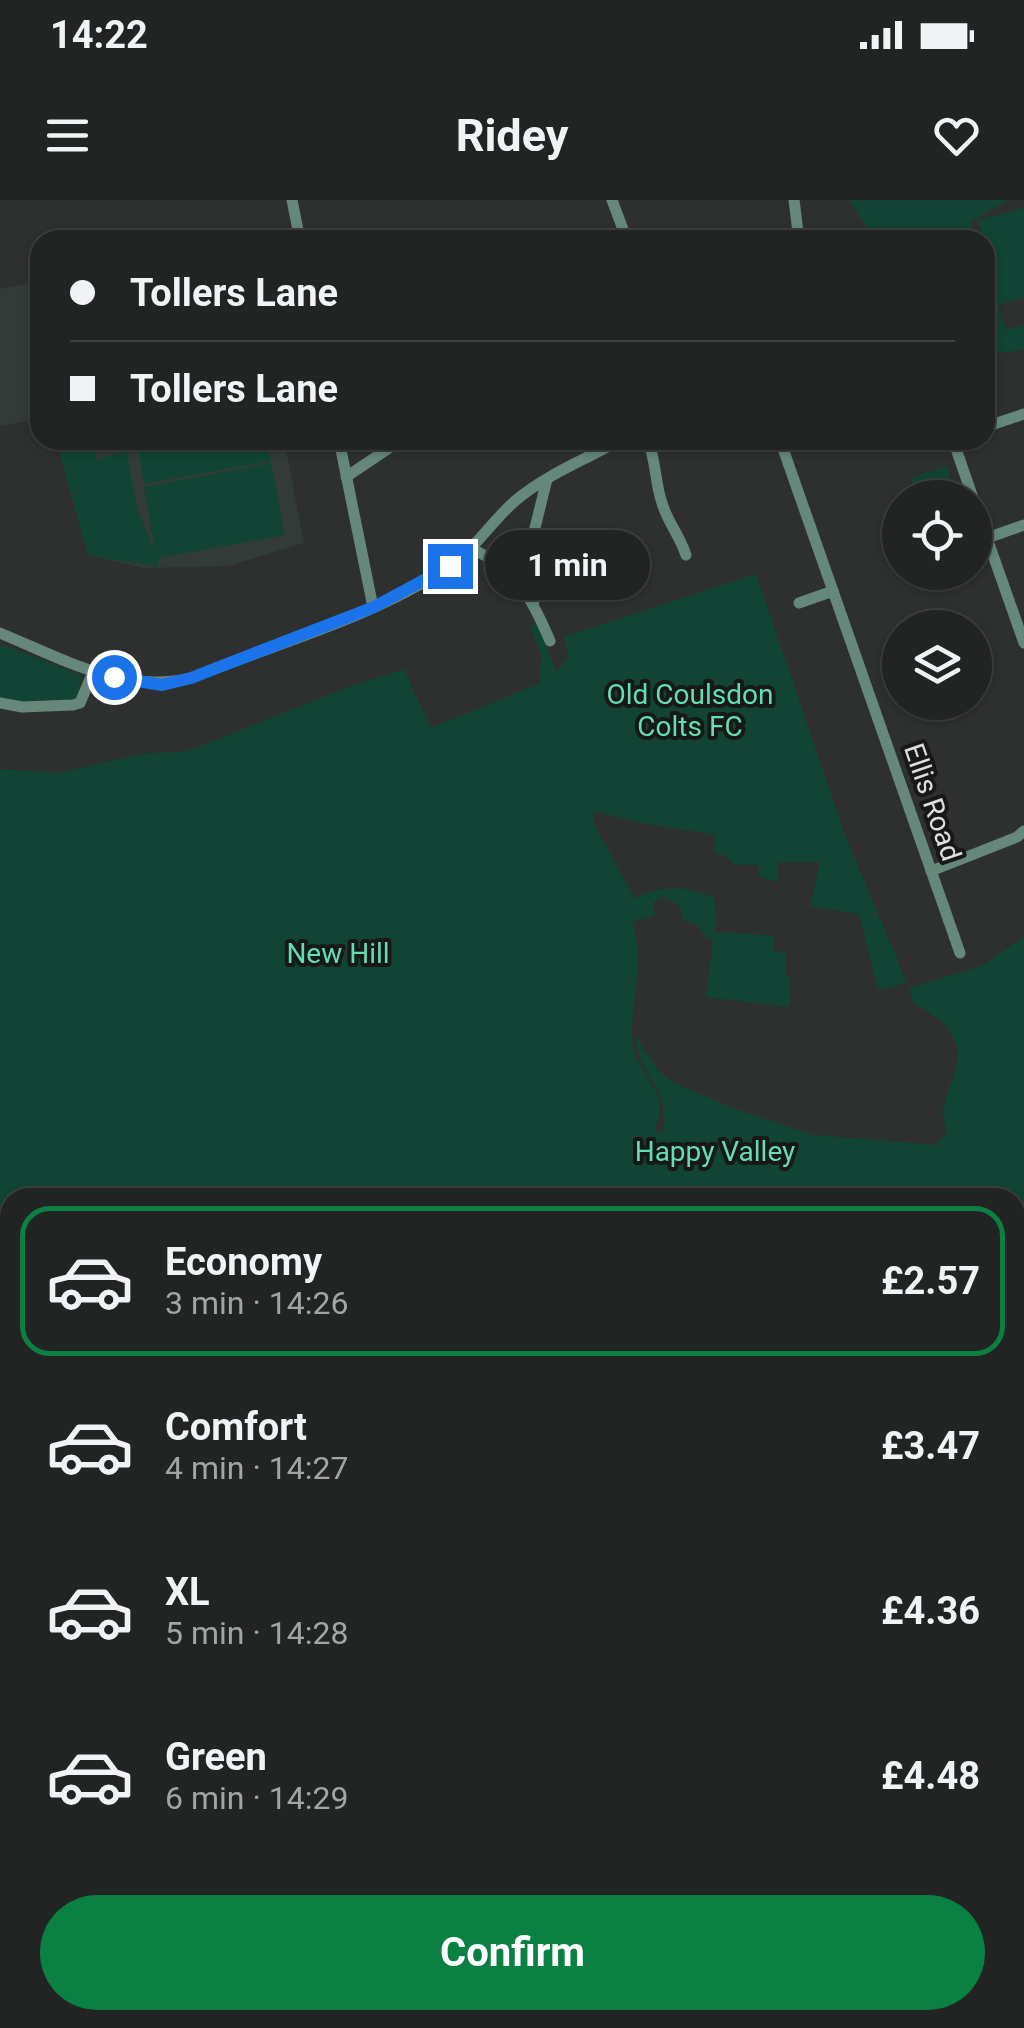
<!DOCTYPE html>
<meta charset="utf-8">
<style>
body{margin:0;font-family:Roboto,sans-serif;background:#2e3030;color:#f1f3f6;height:100vh;display:flex;flex-direction:column;font-size:38px;white-space:nowrap}
*{box-sizing:border-box;margin:0}
p{font-size:32px;color:#a2a4a6}
.icon{flex:none;width:55px;height:55px;fill:none;stroke:currentColor;stroke-width:2;stroke-linecap:round;stroke-linejoin:round}
.map{position:relative;flex:1;overflow:hidden}
.drawer{position:absolute;left:0px;top:988px;width:1025px;height:842px;display:flex;flex-direction:column;background:#222423;border-radius:30px 30px 0 0;box-shadow:0 2px 8px #0004,0 0 0 2px #3f4141}
.drawer>*{flex:none}
.guide{position:absolute;left:30px;top:30px;width:965px;height:220px;border-radius:30px;box-shadow:0 2px 8px #0004,0 0 0 2px #3f4141;display:grid;align-content:center;height:220px;padding:0 40px;background:#222423}
.tools{position:absolute;left:882px;top:280px;display:grid;gap:20px}
.tools a{display:grid;place-items:center;width:110px;height:110px;border-radius:50%;background:#222423;box-shadow:0 2px 8px #0004,0 0 0 2px #3f4141;font-size:50px}
.end{position:absolute;width:45px;height:45px;margin:-22px;border:12px solid #1a73e8;background:#fff;box-shadow:0 0 0 5px #fff}
.from{border-radius:50%}
.bubble{position:absolute;height:70px;border-radius:35px;background:#222423;box-shadow:0 2px 8px #0004,0 0 0 2px #3f4141;font-size:32px;font-weight:700;line-height:70px;text-align:center}
.guide b{display:flex;align-items:center;gap:35px;height:95px;font-size:38px}
.guide b+b{border-top:2px solid #3f4141}
.guide i{width:25px;height:25px;background:#f1f3f6}
ul{padding:18px 0 0;list-style:none}
li{display:flex;align-items:center;gap:30px;height:150px;margin:0 20px 15px;padding:0 20px;border:5px solid transparent;border-radius:30px}
li div{flex:1}
li b{display:block;font-size:38px}
li em{font-style:normal;font-weight:700}
li.on{border-color:#0b8043}
li>.icon{width:90px;height:90px;stroke-width:1.5}
.cta{display:flex;gap:20px;margin-top:auto;padding:20px 40px}
.cta a{flex:1;height:115px;border-radius:60px;background:#0b8043;color:#fff;font-size:40px;font-weight:700;line-height:115px;text-align:center}
.status{display:flex;justify-content:space-between;align-items:center;height:70px;padding:0 50px;background:#222423;direction:ltr}
.status svg{height:28px;fill:currentColor}
header{display:flex;justify-content:space-between;align-items:center;height:130px;padding:0 40px;background:#222423;font-size:45px;font-weight:700}
.map>svg:first-child{display:block}
.built{fill:#323b37}
.green{fill:#114434}
.lines{fill:none;stroke-linecap:round;stroke-linejoin:round}
.minor{stroke:#65887a;stroke-width:11}
.route{stroke:#1a73e8;stroke-width:12}
.labels{text-anchor:middle;stroke-width:8;stroke-linejoin:round;paint-order:stroke}
.park-label{font-size:28px;fill:#5fdfb5;stroke:#171817}
.street-label{font-size:28px;fill:#dee0e0;stroke:#171817}
</style>
<div class="status"><b>14:22</b><svg viewBox="0 0 49 12"><path d="M0 12V9h3v3zM5 12V6h3v6zM10 12V3h3v9zM15 12V0h3v12zM26 1h20v11H26zM47 4h2v5h-2z"/></svg></div>
<header><svg class="icon" aria-label="menu" viewBox="0 0 24 24"><path d="M4 6h16M4 12h16M4 18h16"/></svg>Ridey<svg class="icon" aria-label="heart" viewBox="0 0 24 24"><path d="M12 20l-8-8c-3-5 5-10 8-4 3-6 11-1 8 4z"/></svg></header>
<div class="map">
<svg width="1024" height="1828" viewBox="0 0 1024 1828">
<rect width="100%" height="100%" fill="#2d302f"/>
<g class="built">
<polygon points="40,81 40,219 0,226 0,89"/>
<polygon points="56,240 284,240 304,343 228,366 145,368 88,355"/>
</g>
<g class="green">
<polygon points="849,0 1009,0 970,22 976,40 958,40 954,30 931,40 875,40"/>
<polygon points="1024,8 1024,98 998,105 1006,130 1024,125 1024,150 994,153 985,125 985,67 998,102 978,20"/>
<polygon points="56,240 92,240 96,260 126,251 138,311 155,352 144,287 271,263 285,335 158,358 159,367 88,355"/>
<polygon points="136,240 267,240 271,261 144,284"/>
<polygon points="946,266 952,284 917,296 911,278"/>
<path d="M756 374 845 635 907 783 878 790 859 714 810 706 820 662H778V682L758 676 759 665 734 664 724 655 714 653 716 635 641 623 594 611 593 622 634 698C666 685 682 685 715 698L716 732 774 736V751L786 752V774L790 779V807L706 797 713 739H707L700 727 683 720 680 706 663 697 653 702 655 715 632 722C647 763 628 805 633 847 637 870 662 888 660 912 659 919 655 926 655 934L664 931C669 883 636 875 636 836L658 871 675 883 735 909 814 935 936 945 947 932 942 911 956 868 958 847 947 825 912 801 909 788 981 766 1024 737V1362L1015 1369V998H10V1145L0 1140V569L58 573 142 554 188 551 348 487 404 469 431 528 540 483 541 453 530 427 538 423 556 473 568 456 563 437Z"/>
<polygon points="3,445 81,475 78,498 71,502 19,503 0,499 0,446"/>
<polygon points="0,1379 10,1380 10,1797 0,1800"/>
<polygon points="1015,1447 1024,1447 1024,1623 1015,1624"/>
<polygon points="240,1820 716,1820 720,1828 240,1828"/>
</g>
<g class="lines">
<g class="minor">
<polyline points="292,0 300,40"/>
<polyline points="612,0 627,40"/>
<polyline points="794,0 799,40"/>
<polyline points="985,227 1024,214"/>
<polyline points="339,240 373,407"/>
<path d="M648 240C656 261 655 283 662 303 667 321 680 336 686 355"/>
<polyline points="780,240 960,753"/>
<polyline points="953,240 973,298"/>
<polyline points="346,277 401,240"/>
<polyline points="975,304 1024,443"/>
<polyline points="987,338 1024,325"/>
<path d="M472 349C516 369 532 398 550 441"/>
<polyline points="534,402 533,336 547,279"/>
<polyline points="799,403 833,391"/>
<path d="M0 433C63 459 122 494 191 478 277 443 373 418 450 366 476 348 492 321 515 301 545 275 586 259 621 240"/>
<polyline points="0,503 22,507 73,505 80,503 93,472"/>
<polyline points="931,671 1017,637 1024,631"/>
<polyline points="0,1226 10,1226"/>
<polyline points="1015,1451 1024,1448"/>
<polyline points="0,1560 10,1559"/>
</g>
</g>
<g class="lines">
<polyline class="route" points="114,477 162,485 191,478 374,407 450,366"/>
</g>
<g class="labels">
<g class="park-label">
<text x="690" y="504">Old Coulsdon<tspan x="690" dy="32">Colts FC</tspan></text>
<text x="338" y="763">New Hill</text>
<text x="715" y="961">Happy Valley</text>
</g>
<g class="street-label">
<text transform="translate(933 602) rotate(71)" y="10">Ellis Road</text>
</g>
</g>
</svg>
<div class="tools">
<a><svg class="icon" aria-label="locate" viewBox="0 0 24 24"><circle cx="12" cy="12" r="6"/><path d="M12 2v4M12 18v4M2 12h4M18 12h4"/></svg></a>
<a><svg class="icon" aria-label="layers" viewBox="0 0 24 24"><path d="M12 4l9 5-9 5-9-5zM3 14l9 5 9-5"/></svg></a>
</div>
<i class="end from" style="left:114px;top:477px"></i>
<i class="end" style="left:450px;top:366px"></i>
<div class="bubble" style="left:485px;top:330px;width:165px">1 min</div>
<div class="guide">
<b><i class="from"></i>Tollers Lane</b>
<b><i></i>Tollers Lane</b>
</div>
<section class="drawer">
<ul>
<li class="on"><svg class="icon" aria-label="car" viewBox="0 0 24 24"><path d="M5 17H2v-5l4-1 3-4h7l3 4 3 1v5h-3M9 17h6M6 11h13"/><circle cx="7" cy="17" r="2"/><circle cx="17" cy="17" r="2"/></svg><div><b>Economy</b><p>3 min · 14:26</p></div><em>£2.57</em></li>
<li><svg class="icon" aria-label="car" viewBox="0 0 24 24"><path d="M5 17H2v-5l4-1 3-4h7l3 4 3 1v5h-3M9 17h6M6 11h13"/><circle cx="7" cy="17" r="2"/><circle cx="17" cy="17" r="2"/></svg><div><b>Comfort</b><p>4 min · 14:27</p></div><em>£3.47</em></li>
<li><svg class="icon" aria-label="car" viewBox="0 0 24 24"><path d="M5 17H2v-5l4-1 3-4h7l3 4 3 1v5h-3M9 17h6M6 11h13"/><circle cx="7" cy="17" r="2"/><circle cx="17" cy="17" r="2"/></svg><div><b>XL</b><p>5 min · 14:28</p></div><em>£4.36</em></li>
<li><svg class="icon" aria-label="car" viewBox="0 0 24 24"><path d="M5 17H2v-5l4-1 3-4h7l3 4 3 1v5h-3M9 17h6M6 11h13"/><circle cx="7" cy="17" r="2"/><circle cx="17" cy="17" r="2"/></svg><div><b>Green</b><p>6 min · 14:29</p></div><em>£4.48</em></li>
</ul>
<div class="cta"><a>Confirm</a></div>
</section>
</div>
